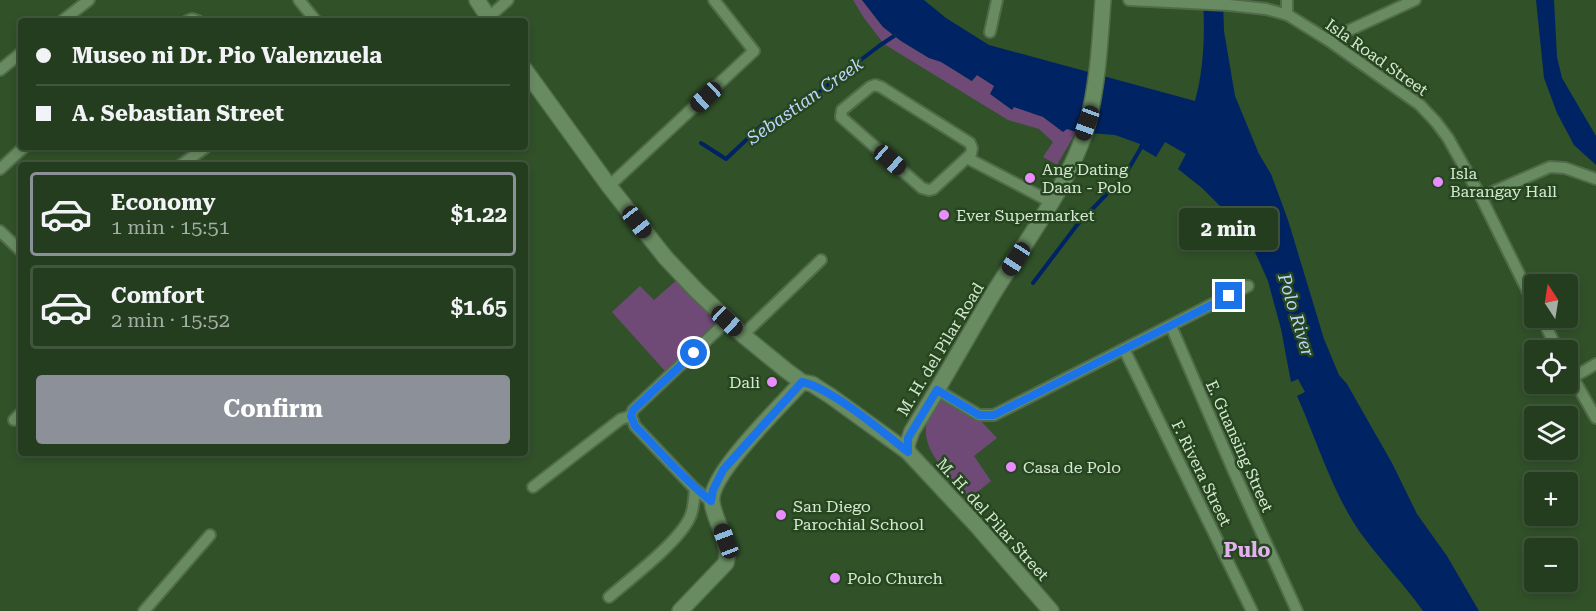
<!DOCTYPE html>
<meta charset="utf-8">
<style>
body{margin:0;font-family:"Roboto Serif",serif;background:#31482c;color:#f1f3f6;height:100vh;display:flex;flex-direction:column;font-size:22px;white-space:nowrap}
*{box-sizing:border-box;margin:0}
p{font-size:20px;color:#a3aea4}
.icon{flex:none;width:33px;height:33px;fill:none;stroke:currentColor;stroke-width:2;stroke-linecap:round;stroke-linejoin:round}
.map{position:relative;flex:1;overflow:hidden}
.panel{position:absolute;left:18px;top:162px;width:510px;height:294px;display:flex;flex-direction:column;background:#253d1f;border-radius:6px;box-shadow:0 3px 9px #0003,0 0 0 2px #42563d}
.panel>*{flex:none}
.guide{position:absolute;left:18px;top:18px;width:510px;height:132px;border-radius:6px;box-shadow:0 3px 9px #0003,0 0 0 2px #42563d;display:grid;align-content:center;height:132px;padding:0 18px;background:#253d1f}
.needle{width:39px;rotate:348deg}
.buttons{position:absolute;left:1524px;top:274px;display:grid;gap:12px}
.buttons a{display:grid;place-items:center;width:54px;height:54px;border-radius:6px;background:#253d1f;box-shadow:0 3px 9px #0003,0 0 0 2px #42563d;font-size:30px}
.end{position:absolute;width:27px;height:27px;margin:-14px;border:8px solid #1a73e8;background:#fff;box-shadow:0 0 0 3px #fff}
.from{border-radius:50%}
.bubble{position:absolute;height:42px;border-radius:6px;background:#253d1f;box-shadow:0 3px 9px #0003,0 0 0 2px #42563d;font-size:20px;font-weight:700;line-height:42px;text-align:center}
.car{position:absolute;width:18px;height:36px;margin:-18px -9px;border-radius:8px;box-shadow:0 0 4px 2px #0007;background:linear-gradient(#222 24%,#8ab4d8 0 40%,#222 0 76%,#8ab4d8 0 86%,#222 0)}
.guide b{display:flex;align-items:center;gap:21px;height:57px;font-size:22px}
.guide b+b{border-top:2px solid #42563d}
.guide i{width:15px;height:15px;background:#f1f3f6}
ul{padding:10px 0 0;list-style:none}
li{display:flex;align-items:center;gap:18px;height:84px;margin:0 12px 9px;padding:0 6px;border:3px solid #42563d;border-radius:6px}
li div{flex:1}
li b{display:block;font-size:22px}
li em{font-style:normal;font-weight:700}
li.active{border-color:#8c9099}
li>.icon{width:54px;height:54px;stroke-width:1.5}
.primary-button{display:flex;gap:12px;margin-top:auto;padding:12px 18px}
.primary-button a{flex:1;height:69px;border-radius:6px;background:#8c9099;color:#fff;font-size:24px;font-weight:700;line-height:69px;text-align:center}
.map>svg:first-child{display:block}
.green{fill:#6f4a77}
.water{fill:#002463}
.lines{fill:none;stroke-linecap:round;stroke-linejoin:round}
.stream{stroke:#002463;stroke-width:4}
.street-casing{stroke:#506b49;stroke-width:14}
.secondary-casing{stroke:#506b49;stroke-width:18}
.street{stroke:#688b61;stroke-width:10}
.secondary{stroke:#688b61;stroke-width:15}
.route{stroke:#1a73e8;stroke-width:8}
.poi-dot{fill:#e98dfe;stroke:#26461f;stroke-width:2}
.labels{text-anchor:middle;stroke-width:5;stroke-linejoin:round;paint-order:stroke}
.street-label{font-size:16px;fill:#d5e8d1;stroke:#26461f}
.poi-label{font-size:16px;fill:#d5e8d1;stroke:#26461f;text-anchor:start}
.water-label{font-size:18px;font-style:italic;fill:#bcd4fb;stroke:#26461f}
.quarter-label{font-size:20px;font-weight:bold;fill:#e3b1ef;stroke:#26461f}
</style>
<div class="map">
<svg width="1596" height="611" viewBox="0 0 1596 611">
<rect width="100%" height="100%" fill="#315129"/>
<g class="green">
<polygon points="853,0 862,0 883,27 901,41 929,58 941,61 971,81 977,75 1044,117 1076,132 1057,165 1043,157 1053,142 1039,129 1008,120 884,44 864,18"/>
<polygon points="678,279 718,320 665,371 612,312 640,286 654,300"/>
<path d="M942 398 980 420 997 438 974 456 991 481 970 498C953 479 919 451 927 422 930 414 937 405 942 398Z"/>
</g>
<g class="water">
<path d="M862 0H924L946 18 989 45 1195 101C1204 69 1205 34 1203 0H1223L1224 31 1235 96 1259 154 1271 174 1288 220 1324 339 1339 375 1347 384 1392 463 1417 514 1447 556 1479 611H1423C1404 584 1381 561 1362 535 1332 493 1318 443 1297 396L1305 392 1298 379 1291 382 1281 329 1268 281 1246 232 1202 188 1178 169 1186 154 1165 142 1156 157 1139 147 1140 144 1115 135 1076 132 1067 129 1063 132 1043 117 1014 107 1012 110 990 94 994 86 977 75 972 81 941 62 929 58 901 41 883 27Z"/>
<polygon points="1536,0 1554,0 1557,57 1562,78 1596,136 1596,165 1574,145 1557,113 1544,78"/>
</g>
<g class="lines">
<g class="stream">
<polyline points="701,143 726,159 762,125 807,101 879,46 897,34"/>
<polyline points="1033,283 1077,225 1125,175 1142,146"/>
</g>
<defs>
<g id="street">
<polyline points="299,0 316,21"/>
<polyline points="1129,0 1229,5 1266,9 1288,15 1328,40 1420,105 1436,122 1448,138 1481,197 1534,304"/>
<polyline points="1287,0 1287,15"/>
<polyline points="488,18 508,0"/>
<polyline points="62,21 89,0"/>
<polyline points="187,21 192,19 198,21"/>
<polyline points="990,32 997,0"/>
<polyline points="1328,40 1415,0"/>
<polyline points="0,70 21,53"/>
<polygon points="875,85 881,87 970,143 972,148 971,154 933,189 929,190 922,188 841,117 842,110 870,87"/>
<polyline points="967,158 1051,202"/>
<polyline points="181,165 206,147"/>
<polyline points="0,169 24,147"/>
<polyline points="609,186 754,51 714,0"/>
<polyline points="1481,197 1550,167 1565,168 1596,179"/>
<polyline points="0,231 21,251"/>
<polyline points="1542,318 1558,351"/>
<polyline points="1171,326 1234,472 1297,611"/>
<polyline points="743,335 821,260"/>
<polyline points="1124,349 1252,611"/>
<polyline points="1568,369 1596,418"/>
<polyline points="1572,378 1596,364"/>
<polyline points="937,390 979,415 994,415 1248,286"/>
<polyline points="631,416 633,410 727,321"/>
<polyline points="631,416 635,426 695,489 711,501"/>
<polyline points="14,420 21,413"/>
<polyline points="533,487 621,419 631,416"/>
<path d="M609 597C631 578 679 542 690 517 694 509 694 497 695 489"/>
<polyline points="144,611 210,535"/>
</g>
<g id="secondary">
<polyline points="477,0 491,21"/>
<polyline points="525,70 609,186 665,257 696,290 744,336 787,371 802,382 812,384 832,397 908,452 978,527 1051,611"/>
<path d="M908 452 907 445 912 431C940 387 966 339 993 294 1025 242 1072 181 1088 122 1098 82 1100 41 1103 0"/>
<path d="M680 611 726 563C731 540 715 524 712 502 708 475 783 404 802 382"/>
</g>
</defs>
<use href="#street" class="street-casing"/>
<use href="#secondary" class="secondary-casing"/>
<use href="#street" class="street"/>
<use href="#secondary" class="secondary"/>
</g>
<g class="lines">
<path class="route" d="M694 353 633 410 631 416 635 426C660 451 683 479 711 501L713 490 723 470 802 382C831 388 883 432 908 452V438L937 390 979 415H994L1229 296"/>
</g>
<g class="poi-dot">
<circle cx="1030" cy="178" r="6"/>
<circle cx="1438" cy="182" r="6"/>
<circle cx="944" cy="215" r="6"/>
<circle cx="772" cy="382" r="6"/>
<circle cx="1011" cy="467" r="6"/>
<circle cx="781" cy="515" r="6"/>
<circle cx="835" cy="578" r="6"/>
</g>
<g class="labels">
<g class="street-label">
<text transform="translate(1377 57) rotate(35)" y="6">Isla Road Street</text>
<text transform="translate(940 349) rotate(-59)" y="6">M. H. del Pilar Road</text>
<text transform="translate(1240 446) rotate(66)" y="6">E. Guansing Street</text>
<text transform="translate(1202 473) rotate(64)" y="6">F. Rivera Street</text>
<text transform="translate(993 519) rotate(48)" y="6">M. H. del Pilar Street</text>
</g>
<g class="poi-label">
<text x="1042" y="175">Ang Dating<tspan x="1042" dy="18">Daan - Polo</tspan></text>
<text x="1450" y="179">Isla<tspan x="1450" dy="18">Barangay Hall</tspan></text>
<text x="956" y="221">Ever Supermarket</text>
<text x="760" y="388" text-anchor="end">Dali</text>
<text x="1023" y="473">Casa de Polo</text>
<text x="793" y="512">San Diego<tspan x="793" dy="18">Parochial School</tspan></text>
<text x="847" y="584">Polo Church</text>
</g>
<g class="water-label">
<text transform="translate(805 101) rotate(-35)" y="6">Sebastian Creek</text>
<text transform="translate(1296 315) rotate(73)" y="6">Polo River</text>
</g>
<g class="quarter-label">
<text x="1247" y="557">Pulo</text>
</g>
</g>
</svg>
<div class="buttons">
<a><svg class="needle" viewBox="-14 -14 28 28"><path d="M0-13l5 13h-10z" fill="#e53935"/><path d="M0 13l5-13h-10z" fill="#a3aea4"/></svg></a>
<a><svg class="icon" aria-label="locate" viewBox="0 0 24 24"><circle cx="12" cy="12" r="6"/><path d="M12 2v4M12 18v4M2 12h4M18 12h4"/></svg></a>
<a><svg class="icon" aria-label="layers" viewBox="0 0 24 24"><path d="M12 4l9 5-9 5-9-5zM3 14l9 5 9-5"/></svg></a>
<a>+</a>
<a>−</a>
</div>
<i class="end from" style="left:694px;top:353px"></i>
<i class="end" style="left:1229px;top:296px"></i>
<div class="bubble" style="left:1179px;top:208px;width:99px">2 min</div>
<i class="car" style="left:706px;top:97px;rotate:227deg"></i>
<i class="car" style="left:1087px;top:123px;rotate:200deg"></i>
<i class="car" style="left:890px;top:160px;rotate:131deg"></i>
<i class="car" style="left:637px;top:222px;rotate:142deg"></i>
<i class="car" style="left:1016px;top:259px;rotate:213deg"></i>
<i class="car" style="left:727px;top:321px;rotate:133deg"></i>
<i class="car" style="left:726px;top:541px;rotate:339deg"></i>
<div class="guide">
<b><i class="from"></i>Museo ni Dr. Pio Valenzuela</b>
<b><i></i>A. Sebastian Street</b>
</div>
<section class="panel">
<ul>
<li class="active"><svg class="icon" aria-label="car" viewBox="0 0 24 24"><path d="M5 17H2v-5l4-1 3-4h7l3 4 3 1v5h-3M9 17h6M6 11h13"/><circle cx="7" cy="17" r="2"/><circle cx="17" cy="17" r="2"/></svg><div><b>Economy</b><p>1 min · 15:51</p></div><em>$1.22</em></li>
<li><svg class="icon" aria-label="car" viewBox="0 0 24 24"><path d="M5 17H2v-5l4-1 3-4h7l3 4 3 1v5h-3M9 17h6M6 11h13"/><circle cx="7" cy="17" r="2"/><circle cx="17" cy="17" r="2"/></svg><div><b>Comfort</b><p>2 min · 15:52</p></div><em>$1.65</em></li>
</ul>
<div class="primary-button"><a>Confirm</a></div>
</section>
</div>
